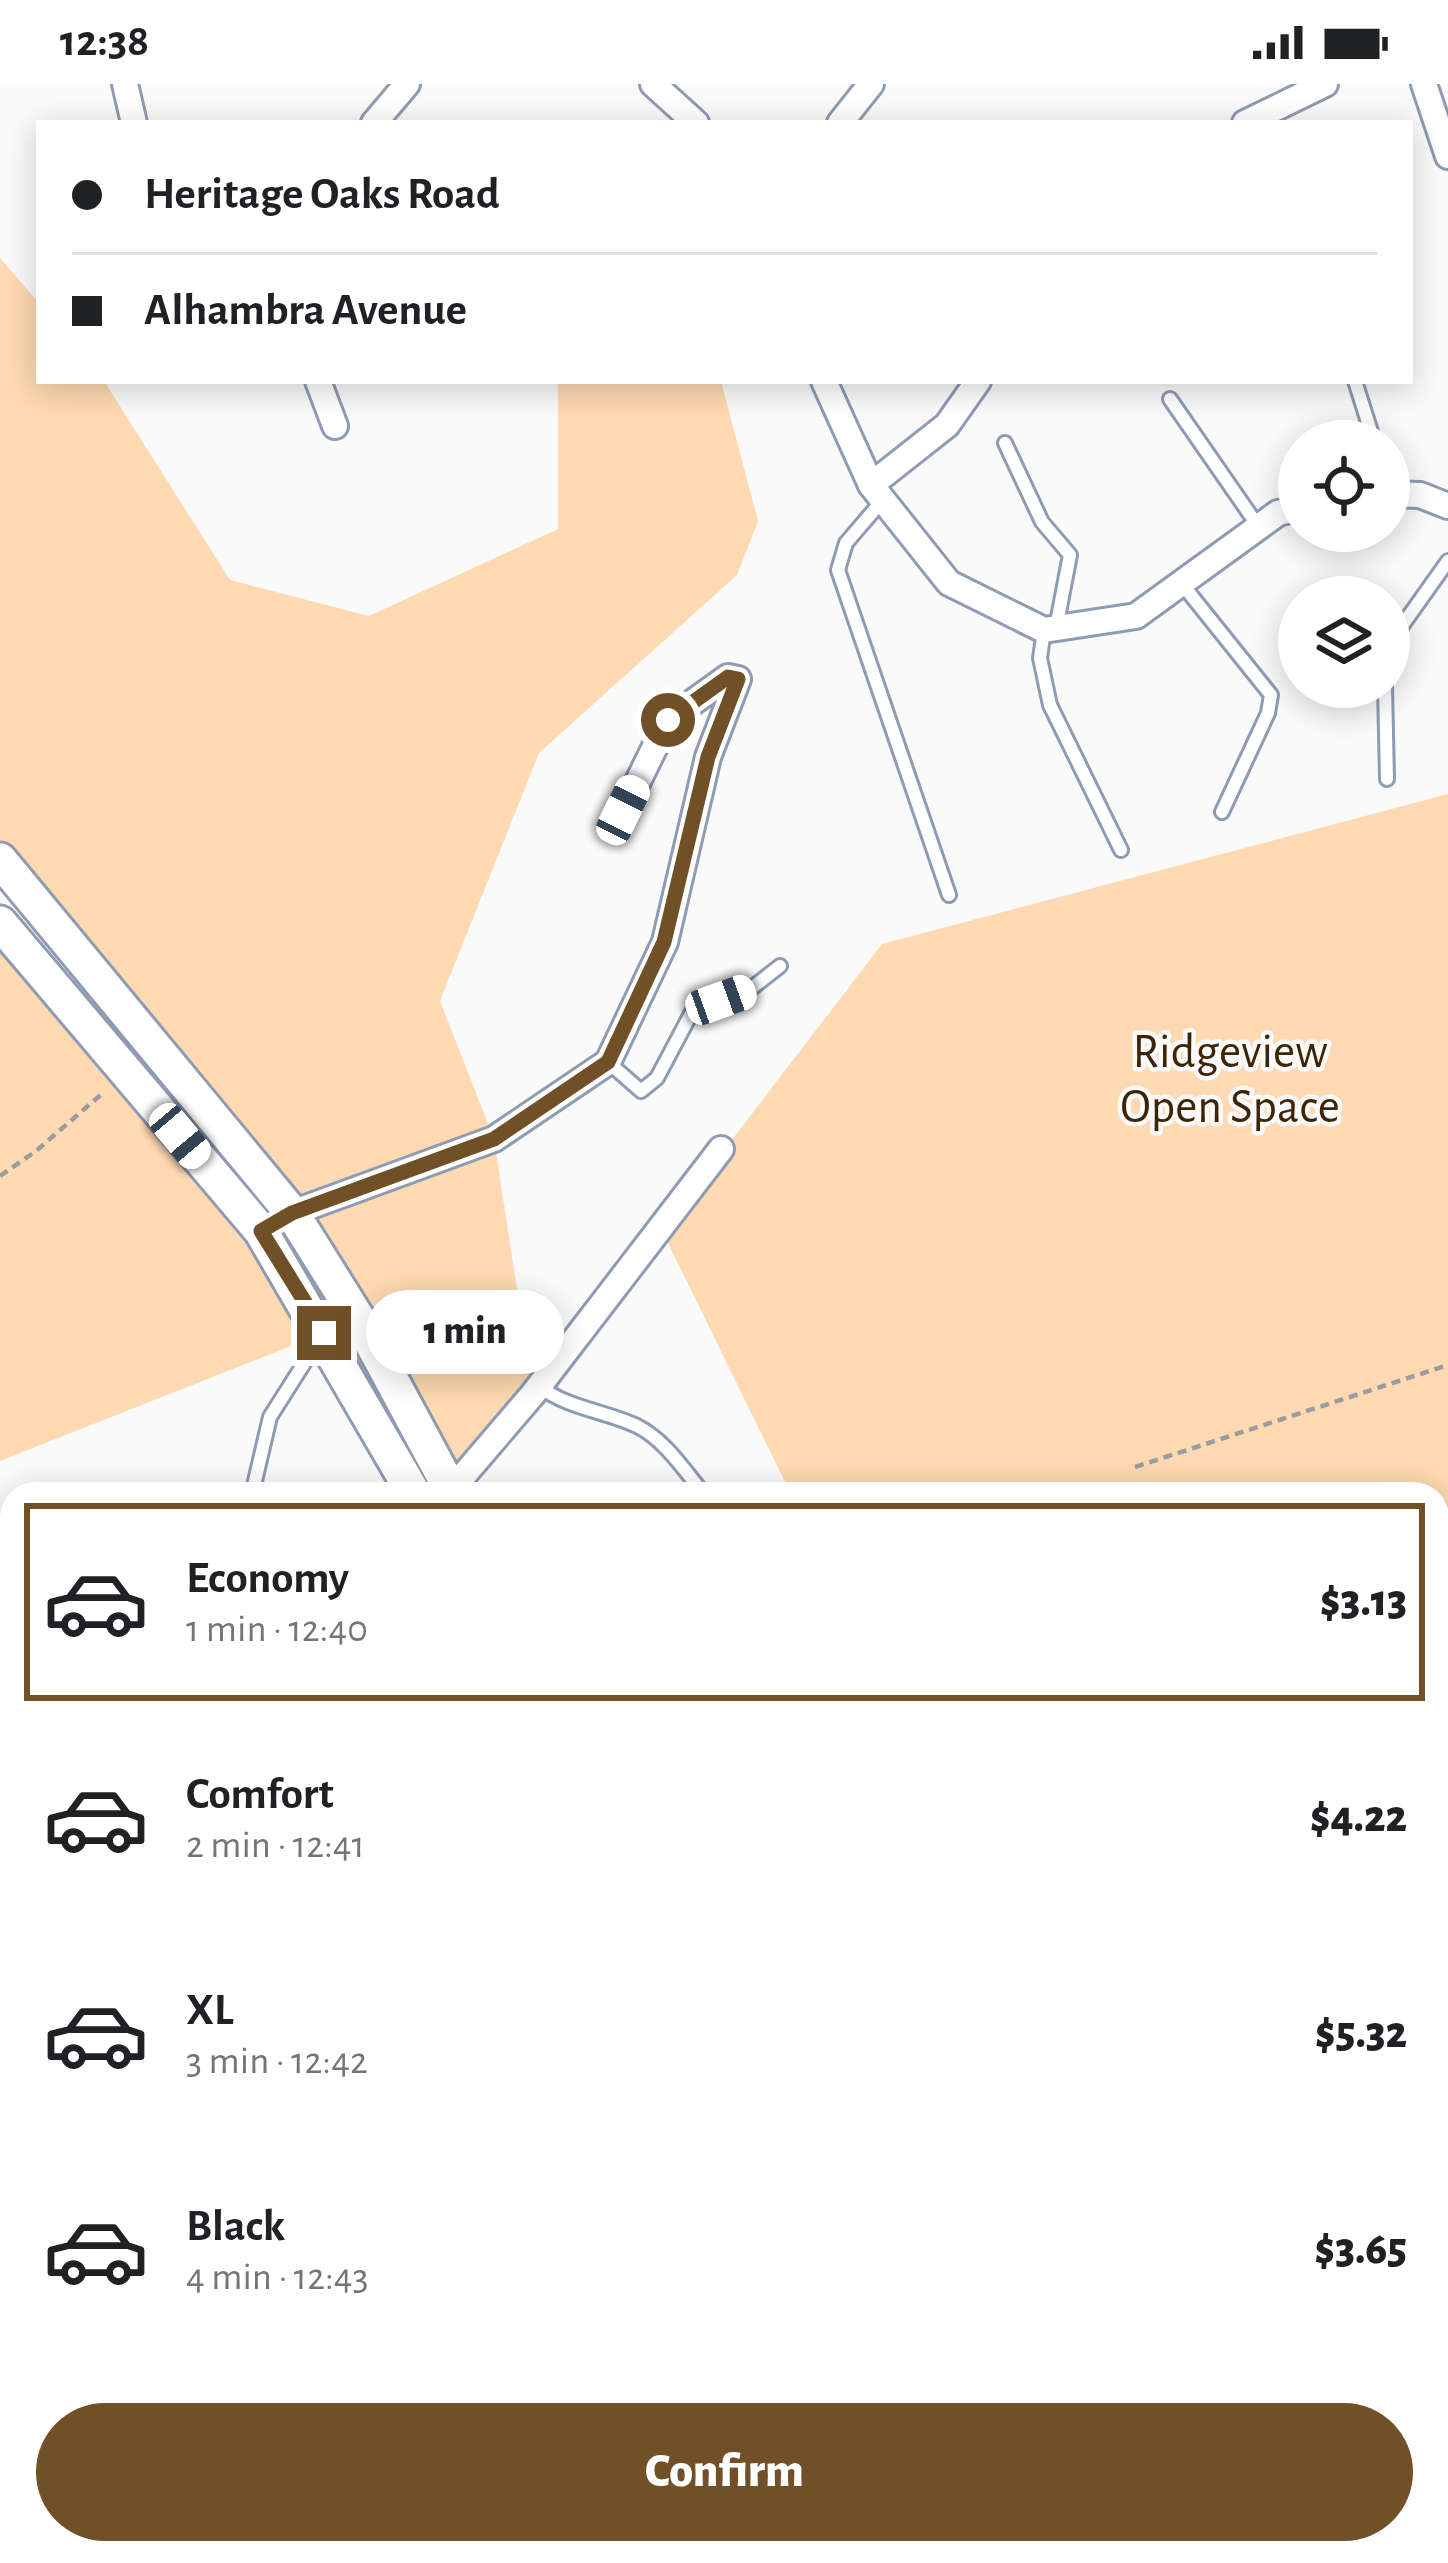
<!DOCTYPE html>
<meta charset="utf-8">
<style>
body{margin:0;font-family:"Alegreya Sans",sans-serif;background:#f6f6f6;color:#202124;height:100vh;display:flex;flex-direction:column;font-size:45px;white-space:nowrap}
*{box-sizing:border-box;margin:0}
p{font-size:39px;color:#757577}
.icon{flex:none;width:66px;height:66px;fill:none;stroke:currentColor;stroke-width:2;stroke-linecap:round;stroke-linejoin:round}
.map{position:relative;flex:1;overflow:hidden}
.sheet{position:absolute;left:0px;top:1398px;width:1449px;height:1083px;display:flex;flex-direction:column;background:#fff;border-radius:36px 36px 0 0;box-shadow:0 6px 30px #0003}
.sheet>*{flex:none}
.hud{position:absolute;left:36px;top:36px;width:1377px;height:264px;border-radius:0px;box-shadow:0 6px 30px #0003;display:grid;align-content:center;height:264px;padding:0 36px;background:#fff}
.tools{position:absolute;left:1278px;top:336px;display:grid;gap:24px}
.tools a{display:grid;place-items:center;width:132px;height:132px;border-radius:50%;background:#fff;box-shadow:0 6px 30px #0003;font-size:60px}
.end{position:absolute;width:54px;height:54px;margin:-27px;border:15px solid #714f27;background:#fff;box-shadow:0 0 0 6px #fff}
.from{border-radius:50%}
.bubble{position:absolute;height:84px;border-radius:42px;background:#fff;box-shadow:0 6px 30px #0003;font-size:39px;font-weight:800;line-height:84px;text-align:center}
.car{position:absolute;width:36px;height:72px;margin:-36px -18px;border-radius:15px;box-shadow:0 0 9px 3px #0007;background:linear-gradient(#fff 24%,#345 0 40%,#fff 0 76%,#345 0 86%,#fff 0)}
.hud b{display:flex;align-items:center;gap:42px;height:114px;font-size:45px}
.hud b+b{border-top:3px solid #e0e0e0}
.hud i{width:30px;height:30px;background:#202124}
ul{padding:21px 0 0;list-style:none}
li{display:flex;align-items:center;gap:36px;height:198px;margin:0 24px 18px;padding:0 12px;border:6px solid transparent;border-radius:0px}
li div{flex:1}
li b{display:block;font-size:45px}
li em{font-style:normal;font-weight:800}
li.selected{border-color:#714f27}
li>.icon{width:108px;height:108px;stroke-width:1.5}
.action{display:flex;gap:24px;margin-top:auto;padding:24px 36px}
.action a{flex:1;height:138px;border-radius:72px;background:#714f27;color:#fff;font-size:48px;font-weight:800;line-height:138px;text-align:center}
.status{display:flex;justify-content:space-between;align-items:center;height:84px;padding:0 60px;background:#fff;direction:ltr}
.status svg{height:33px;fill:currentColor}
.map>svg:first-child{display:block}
.green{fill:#fed9b1}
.forest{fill:#e6a863}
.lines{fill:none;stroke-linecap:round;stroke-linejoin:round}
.service-casing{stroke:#8e9bb3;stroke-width:18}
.minor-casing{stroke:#8e9bb3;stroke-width:30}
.secondary-casing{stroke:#8e9bb3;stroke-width:39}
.path{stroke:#9a9ca0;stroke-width:4.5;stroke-dasharray:9 6;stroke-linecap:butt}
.service{stroke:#fff;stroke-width:12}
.minor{stroke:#fff;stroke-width:24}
.secondary{stroke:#fff;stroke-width:33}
.route{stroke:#714f27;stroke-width:15}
.labels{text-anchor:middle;stroke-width:9;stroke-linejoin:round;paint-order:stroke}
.park-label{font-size:48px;fill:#3d2405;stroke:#fafafa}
</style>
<div class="status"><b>12:38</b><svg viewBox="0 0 49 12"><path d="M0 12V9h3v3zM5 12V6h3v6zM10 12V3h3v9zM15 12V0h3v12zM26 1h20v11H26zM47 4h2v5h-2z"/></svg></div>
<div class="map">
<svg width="1448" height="2479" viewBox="0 0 1448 2479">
<rect width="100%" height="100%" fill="#fafafa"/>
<g class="green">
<polygon points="0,174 39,219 39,297 104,297 230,496 369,532 558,445 558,297 721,297 758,437 737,491 539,669 440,917 494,1055 533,1310 451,1406 362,1241 0,776"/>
<polygon points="1448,710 1448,2216 1437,2219 1437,1410 791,1410 662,1147 882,860"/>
<polygon points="0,839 324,1249 0,1377"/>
<polygon points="12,2070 12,2230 0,2226 0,2072"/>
<polygon points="12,2257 12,2469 374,2469 373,2479 0,2479 0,2265"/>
</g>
<polygon class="forest" points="799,2469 925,2469 929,2479 802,2479"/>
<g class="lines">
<defs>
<g id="service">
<polyline points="1355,297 1374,357"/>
<polyline points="1170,315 1258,442"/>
<polyline points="1005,359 1042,438 1070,471 1056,544"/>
<polyline points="882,417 846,459 838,486 949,811"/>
<polyline points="1182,500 1271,611 1268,629 1222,728"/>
<polyline points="1044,546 1040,574 1050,621 1121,766"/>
<polyline points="1389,560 1448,477"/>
<polyline points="1385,603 1387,695"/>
<polyline points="608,978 641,1007 657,994 693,926 748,907 780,882"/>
<path d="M540 1303C570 1325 605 1327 637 1342 665 1356 684 1386 704 1410"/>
<polyline points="252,1410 270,1333 320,1254"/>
</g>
<g id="minor">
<polyline points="125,0 134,39"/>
<polyline points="653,0 696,39"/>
<polyline points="1424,0 1448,72"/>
<polyline points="374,39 407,0"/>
<polyline points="840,39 871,0"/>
<polyline points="1245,39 1325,0"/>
<polyline points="318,297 335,342"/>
<polyline points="824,297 871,401 949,499 1044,546 1136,532 1278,429 1299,424"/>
<polyline points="871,401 947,341 978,297"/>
<polyline points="1389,410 1420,411 1448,422"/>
<polyline points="261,1147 292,1129 494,1055 608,978 665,858 708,673 738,595 728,593 668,636 624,726"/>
<polyline points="451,1406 533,1310 721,1065"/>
<polyline points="0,1897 12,1894"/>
<polyline points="1437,2386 1448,2384"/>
<polyline points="748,2469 750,2479"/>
<polyline points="1250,2469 1251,2479"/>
</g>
<g id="secondary">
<polyline points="0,776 292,1129 362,1241 453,1410"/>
<polyline points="0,839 261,1147 414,1410"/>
<polyline points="967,2469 972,2479"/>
<polyline points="1002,2469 1007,2479"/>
</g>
</defs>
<use href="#service" class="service-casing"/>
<use href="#minor" class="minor-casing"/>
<use href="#secondary" class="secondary-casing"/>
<g class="path">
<polyline points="0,1092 36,1067 104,1008"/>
<polyline points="1135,1383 1448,1281"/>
</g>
<use href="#service" class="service"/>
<use href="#minor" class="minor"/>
<use href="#secondary" class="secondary"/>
</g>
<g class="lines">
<polyline class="route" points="324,1249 261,1147 292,1129 494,1055 608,978 664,858 708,673 738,595 728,593 668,636"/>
</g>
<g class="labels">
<g class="park-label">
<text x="1230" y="983">Ridgeview<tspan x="1230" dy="55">Open Space</tspan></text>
</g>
</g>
</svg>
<div class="tools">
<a><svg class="icon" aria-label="locate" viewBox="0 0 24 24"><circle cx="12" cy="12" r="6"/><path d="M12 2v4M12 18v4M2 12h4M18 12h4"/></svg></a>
<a><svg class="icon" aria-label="layers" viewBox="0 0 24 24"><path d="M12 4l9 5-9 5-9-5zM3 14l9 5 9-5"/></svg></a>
</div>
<i class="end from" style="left:668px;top:636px"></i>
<i class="end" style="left:324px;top:1249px"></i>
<div class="bubble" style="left:366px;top:1206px;width:198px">1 min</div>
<i class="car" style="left:623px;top:726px;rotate:26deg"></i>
<i class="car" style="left:721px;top:916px;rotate:70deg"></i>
<i class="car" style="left:180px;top:1052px;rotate:140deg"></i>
<div class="hud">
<b><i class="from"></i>Heritage Oaks Road</b>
<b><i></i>Alhambra Avenue</b>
</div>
<section class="sheet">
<ul>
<li class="selected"><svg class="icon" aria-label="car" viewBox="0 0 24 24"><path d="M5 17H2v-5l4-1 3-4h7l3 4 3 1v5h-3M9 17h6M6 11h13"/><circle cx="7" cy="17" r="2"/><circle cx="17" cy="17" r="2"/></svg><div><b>Economy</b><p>1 min · 12:40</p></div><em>$3.13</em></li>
<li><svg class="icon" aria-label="car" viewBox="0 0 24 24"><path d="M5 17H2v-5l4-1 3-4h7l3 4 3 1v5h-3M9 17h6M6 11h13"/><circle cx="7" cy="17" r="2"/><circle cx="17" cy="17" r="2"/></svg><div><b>Comfort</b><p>2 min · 12:41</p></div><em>$4.22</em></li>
<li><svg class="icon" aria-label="car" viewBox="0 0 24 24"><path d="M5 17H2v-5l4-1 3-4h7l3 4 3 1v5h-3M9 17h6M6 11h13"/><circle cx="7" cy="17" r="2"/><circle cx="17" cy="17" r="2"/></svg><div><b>XL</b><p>3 min · 12:42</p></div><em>$5.32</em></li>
<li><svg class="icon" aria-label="car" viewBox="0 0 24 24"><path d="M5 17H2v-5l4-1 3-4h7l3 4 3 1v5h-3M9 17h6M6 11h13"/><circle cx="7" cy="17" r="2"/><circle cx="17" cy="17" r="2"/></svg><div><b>Black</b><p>4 min · 12:43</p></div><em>$3.65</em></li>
</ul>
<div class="action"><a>Confirm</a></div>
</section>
</div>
